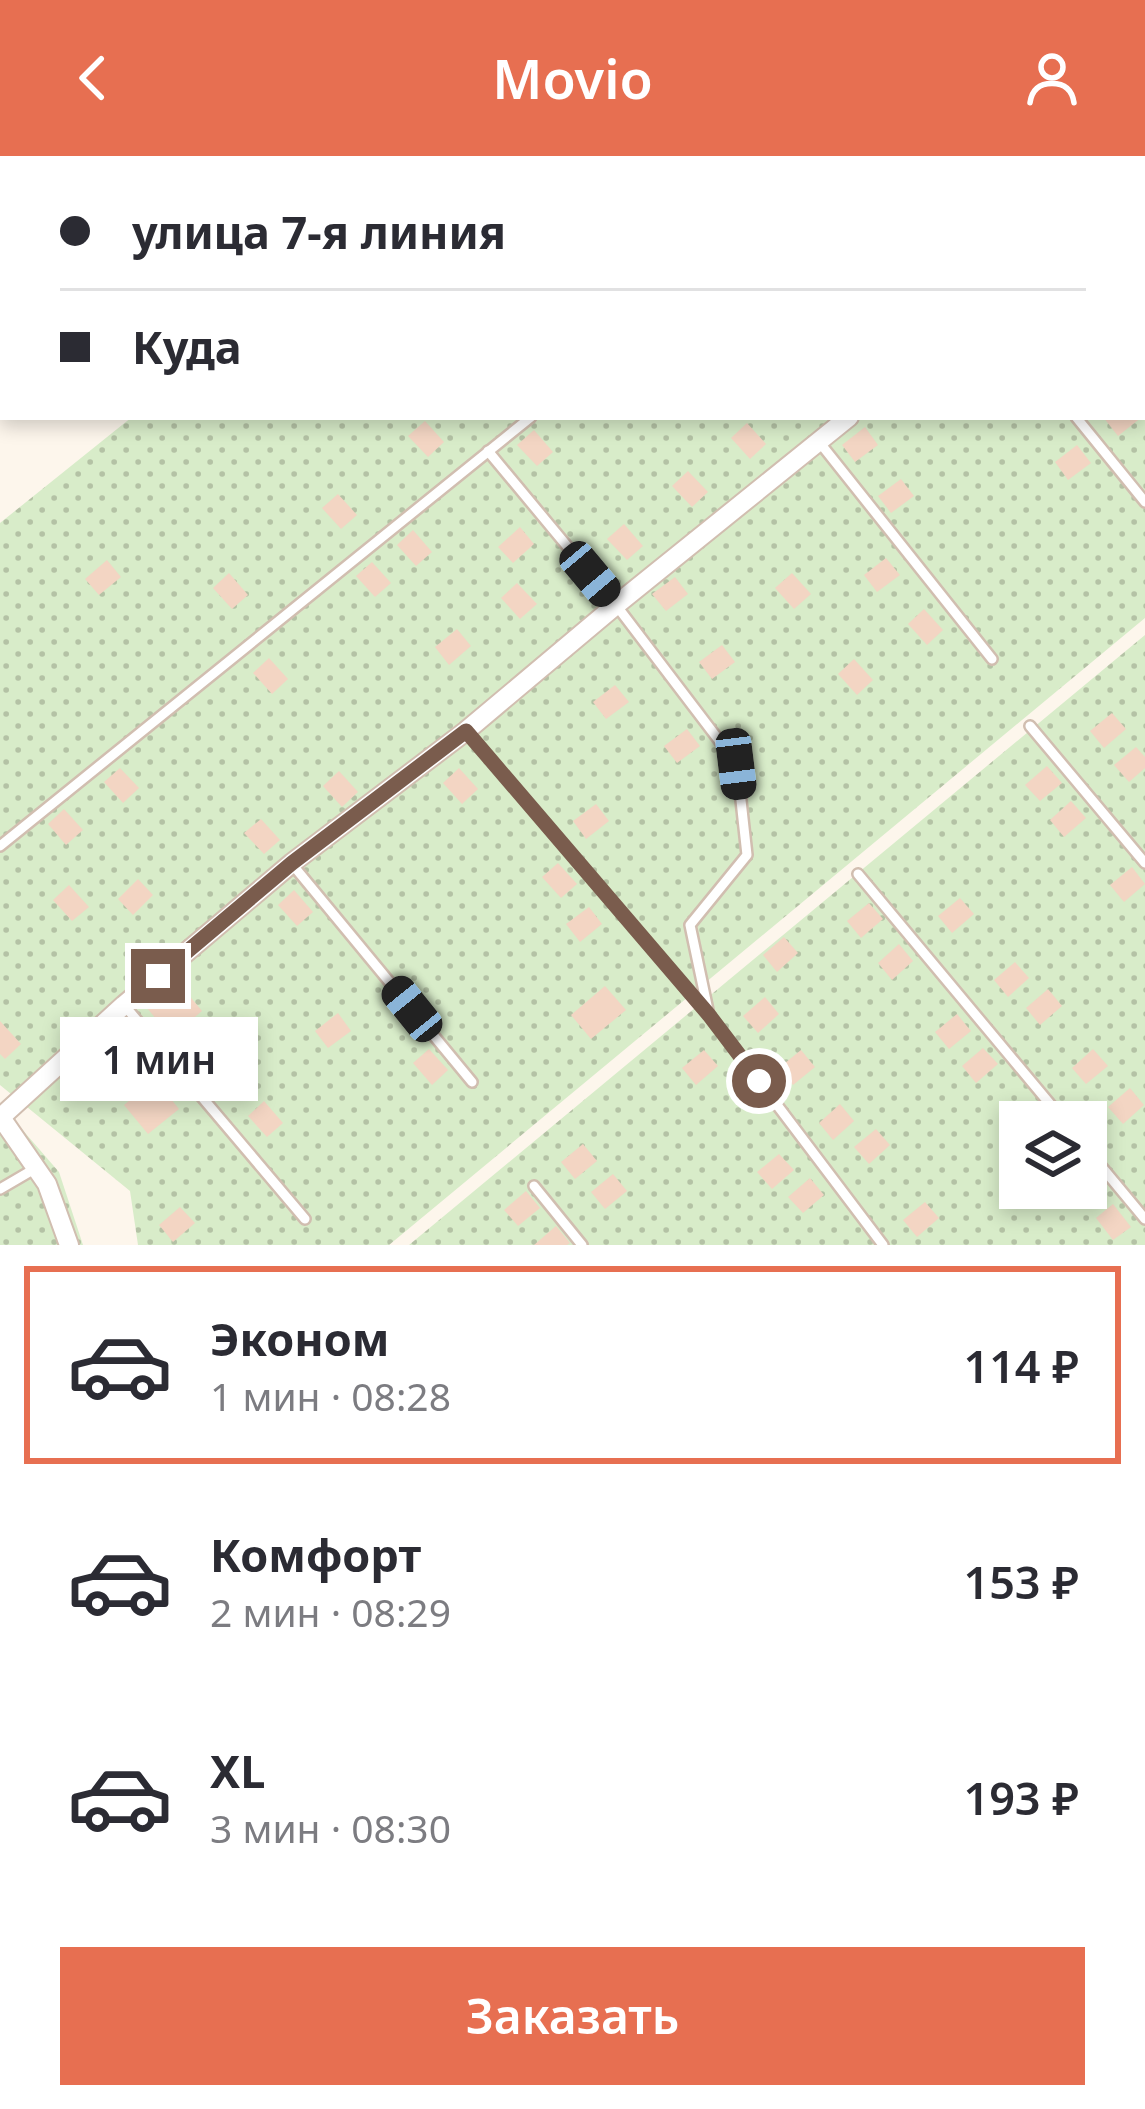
<!DOCTYPE html>
<html lang="ru">
<meta charset="utf-8">
<style>
body{margin:0;font-family:"Noto Sans",sans-serif;background:#f7f7f7;color:#2b2b33;height:100vh;display:flex;flex-direction:column;font-size:45px;white-space:nowrap}
*{box-sizing:border-box;margin:0}
p{font-size:39px;color:#7c7c81}
.icon{flex:none;width:66px;height:66px;fill:none;stroke:currentColor;stroke-width:2;stroke-linecap:round;stroke-linejoin:round}
.map{position:relative;height:1089px;overflow:hidden}
.side{display:flex;flex-direction:column;background:#fff;flex:1}
.side>*{flex:none}
.guide{position:absolute;left:0px;top:0px;width:1146px;height:264px;box-shadow:0 6px 18px #0003;display:grid;align-content:center;height:264px;padding:0 60px;background:#fff}
.controls{position:absolute;left:999px;top:945px;display:grid;gap:24px}
.controls a{display:grid;place-items:center;width:108px;height:108px;border-radius:0px;background:#fff;box-shadow:0 6px 18px #0003;font-size:60px}
.end{position:absolute;width:54px;height:54px;margin:-27px;border:15px solid #7a5c4d;background:#fff;box-shadow:0 0 0 6px #fff}
.from{border-radius:50%}
.bubble{position:absolute;height:84px;border-radius:0px;background:#fff;box-shadow:0 6px 18px #0003;font-size:39px;font-weight:600;line-height:84px;text-align:center}
.car{position:absolute;width:36px;height:72px;margin:-36px -18px;border-radius:15px;box-shadow:0 0 9px 3px #0007;background:linear-gradient(#222 24%,#8ab4d8 0 40%,#222 0 76%,#8ab4d8 0 86%,#222 0)}
.guide b{display:flex;align-items:center;gap:42px;height:114px;font-size:45px}
.guide b+b{border-top:3px solid #e1e1e2}
.guide i{width:30px;height:30px;background:#2b2b33}
ul{padding:21px 0 0;list-style:none}
li{display:flex;align-items:center;gap:36px;height:198px;margin:0 24px 18px;padding:0 36px;border:6px solid transparent;border-radius:0px}
li div{flex:1}
li b{display:block;font-size:45px}
li em{font-style:normal;font-weight:600}
li.selected{border-color:#e76f51}
li>.icon{width:108px;height:108px;stroke-width:1.5}
.action{display:flex;gap:24px;margin-top:auto;padding:24px 60px}
.action a{flex:1;height:138px;border-radius:0px;background:#e76f51;color:#fff;font-size:48px;font-weight:600;line-height:138px;text-align:center}
header{display:flex;justify-content:space-between;align-items:center;height:156px;padding:0 60px;background:#e76f51;color:#fff;font-size:54px;font-weight:600}
.map>svg:first-child{display:block}
.park{fill:url(#park-dots);fill-rule:evenodd}
.building{fill:#f3d5c3}
.lines{fill:none;stroke-linecap:round;stroke-linejoin:round}
.service-casing{stroke:#d1beb0;stroke-width:14}
.minor-casing{stroke:#d1beb0;stroke-width:22}
.service{stroke:#fff;stroke-width:9}
.minor{stroke:#fff;stroke-width:18}
.route{stroke:#7a5c4d;stroke-width:15}
</style>
<header><svg class="icon" aria-label="back" viewBox="0 0 24 24"><path d="M15 5l-7 7 7 7"/></svg>Movio<svg class="icon" aria-label="person" viewBox="0 0 24 24"><circle cx="12" cy="8" r="4"/><path d="M4 21q1-7 8-7t8 7"/></svg></header>
<div class="map">
<svg width="1145" height="1089" viewBox="0 0 1145 1089">
<defs>
<pattern id="park-dots" width="8" height="8" patternUnits="userSpaceOnUse" patternTransform="scale(3)"><rect width="8" height="8" fill="#d8ecc9"/><path d="M2 2h.1M6 6h.1" fill="none" stroke="#b4c2a5" stroke-width="1.8" stroke-linecap="round"/></pattern>
</defs>
<rect width="100%" height="100%" fill="#fdf6ec"/>
<g class="park">
<polygon points="457,0 1145,0 1145,462 389,1089 138,1089 130,1035 0,929 0,367 132,261 1143,261 1143,3 453,3"/>
<path d="M1145 479V1089H409ZM1020 966H1086V1032H1020Z"/>
<polygon points="0,948 59,1016 83,1089 0,1089"/>
</g>
<g class="building">
<polygon points="1103,261 1142,261 1118,280"/>
<polygon points="425,265 444,286 428,301 408,280"/>
<polygon points="747,267 766,288 750,303 731,282"/>
<polygon points="865,271 878,289 855,306 842,289"/>
<polygon points="534,274 553,296 537,310 517,289"/>
<polygon points="1077,289 1091,307 1068,324 1055,306"/>
<polygon points="688,315 708,336 692,351 672,330"/>
<polygon points="901,323 914,340 891,357 878,340"/>
<polygon points="338,338 357,359 341,373 322,352"/>
<polygon points="624,368 643,390 627,404 607,383"/>
<polygon points="520,371 534,388 513,407 498,391"/>
<polygon points="413,374 432,396 416,410 397,389"/>
<polygon points="886,402 900,419 877,436 864,419"/>
<polygon points="107,404 121,421 99,439 85,423"/>
<polygon points="372,406 391,427 375,441 356,420"/>
<polygon points="229,417 248,439 232,453 213,432"/>
<polygon points="792,417 811,438 794,453 775,432"/>
<polygon points="675,421 688,438 666,455 652,438"/>
<polygon points="517,427 537,448 520,463 501,442"/>
<polygon points="924,453 943,474 927,489 908,468"/>
<polygon points="457,473 471,490 449,509 435,491"/>
<polygon points="722,489 735,506 712,523 699,506"/>
<polygon points="269,502 288,523 272,538 253,517"/>
<polygon points="854,503 873,524 857,539 838,518"/>
<polygon points="615,529 629,546 606,563 593,546"/>
<polygon points="1112,557 1126,573 1104,592 1090,575"/>
<polygon points="687,573 700,590 677,607 664,590"/>
<polygon points="1136,591 1145,601 1145,612 1129,626 1114,609"/>
<polygon points="1047,610 1062,627 1040,645 1025,629"/>
<polygon points="120,612 139,632 123,647 104,626"/>
<polygon points="459,612 478,633 462,648 443,627"/>
<polygon points="339,615 358,636 342,651 323,630"/>
<polygon points="1071,645 1086,662 1064,681 1050,664"/>
<polygon points="596,648 609,665 586,683 573,665"/>
<polygon points="64,653 83,674 66,689 48,668"/>
<polygon points="261,663 280,684 264,698 244,677"/>
<polygon points="558,707 577,728 561,742 542,721"/>
<polygon points="1132,711 1145,728 1124,746 1110,729"/>
<polygon points="138,723 153,739 133,759 118,743"/>
<polygon points="69,729 89,751 72,765 53,744"/>
<polygon points="294,734 313,756 297,770 278,749"/>
<polygon points="960,742 974,758 952,777 938,760"/>
<polygon points="869,747 883,763 861,782 847,765"/>
<polygon points="589,751 602,768 580,786 566,768"/>
<polygon points="784,781 798,797 777,816 763,799"/>
<polygon points="899,788 913,805 892,824 878,807"/>
<polygon points="1015,806 1029,822 1008,841 994,824"/>
<polygon points="178,826 202,855 171,881 147,852"/>
<polygon points="605,830 626,854 591,883 571,859"/>
<polygon points="1048,833 1062,850 1040,869 1026,852"/>
<polygon points="765,841 779,858 758,877 743,860"/>
<polygon points="338,857 351,875 328,892 315,875"/>
<polygon points="957,858 971,875 949,893 935,876"/>
<polygon points="0,865 21,888 5,903 0,898"/>
<polygon points="230,881 254,910 222,936 198,907"/>
<polygon points="101,891 116,907 95,927 80,911"/>
<polygon points="983,892 998,908 976,927 962,910"/>
<polygon points="429,893 448,914 432,929 413,907"/>
<polygon points="1093,893 1108,910 1086,928 1072,912"/>
<polygon points="704,894 718,910 696,929 682,912"/>
<polygon points="801,894 815,911 793,929 779,912"/>
<polygon points="155,923 179,953 148,978 124,949"/>
<polygon points="1130,932 1144,949 1123,968 1108,951"/>
<polygon points="264,945 283,967 267,981 248,960"/>
<polygon points="840,948 854,965 833,984 819,967"/>
<polygon points="876,973 890,989 869,1008 854,991"/>
<polygon points="583,988 597,1005 575,1023 561,1006"/>
<polygon points="779,998 794,1014 772,1033 757,1016"/>
<polygon points="613,1018 627,1035 605,1053 591,1036"/>
<polygon points="810,1022 824,1039 803,1057 788,1041"/>
<polygon points="526,1035 540,1052 518,1070 504,1054"/>
<polygon points="925,1046 939,1062 917,1081 903,1064"/>
<polygon points="1113,1048 1131,1071 1113,1084 1096,1062"/>
<polygon points="180,1051 195,1067 173,1086 159,1069"/>
<polygon points="556,1070 570,1087 567,1089 534,1089"/>
</g>
<g class="lines">
<defs>
<g id="service">
<polyline points="849,3 853,0"/>
<polyline points="1076,261 1145,346"/>
<polyline points="820,287 992,503"/>
<polyline points="488,295 616,449 737,608 747,699 690,769 709,859"/>
<polyline points="1030,570 1145,707"/>
<polyline points="467,576 709,859 883,1089"/>
<polyline points="0,690 531,261"/>
<polyline points="292,708 472,926"/>
<polyline points="858,718 1065,966"/>
<polyline points="124,849 305,1063"/>
<polyline points="1086,992 1145,1063"/>
<polyline points="534,1030 582,1089"/>
<polyline points="0,1033 36,1012"/>
</g>
<g id="minor">
<polyline points="1143,20 1145,18"/>
<polyline points="0,960 47,1028 69,1089"/>
<polyline points="1,961 124,849 292,707 466,575 616,449 849,261"/>
</g>
</defs>
<use href="#service" class="service-casing"/>
<use href="#minor" class="minor-casing"/>
<use href="#service" class="service"/>
<use href="#minor" class="minor"/>
</g>
<g class="lines">
<polyline class="route" points="158,820 292,707 466,575 709,859 759,925"/>
</g>
</svg>
<div class="controls">
<a><svg class="icon" aria-label="layers" viewBox="0 0 24 24"><path d="M12 4l9 5-9 5-9-5zM3 14l9 5 9-5"/></svg></a>
</div>
<i class="end from" style="left:759px;top:925px"></i>
<i class="end" style="left:158px;top:820px"></i>
<div class="bubble" style="left:60px;top:861px;width:198px">1 мин</div>
<i class="car" style="left:590px;top:418px;rotate:140deg"></i>
<i class="car" style="left:736px;top:608px;rotate:173deg"></i>
<i class="car" style="left:412px;top:853px;rotate:321deg"></i>
<div class="guide">
<b><i class="from"></i>улица 7-я линия</b>
<b><i></i>Куда</b>
</div>
</div>
<section class="side">
<ul>
<li class="selected"><svg class="icon" aria-label="car" viewBox="0 0 24 24"><path d="M5 17H2v-5l4-1 3-4h7l3 4 3 1v5h-3M9 17h6M6 11h13"/><circle cx="7" cy="17" r="2"/><circle cx="17" cy="17" r="2"/></svg><div><b>Эконом</b><p>1 мин · 08:28</p></div><em>114 ₽</em></li>
<li><svg class="icon" aria-label="car" viewBox="0 0 24 24"><path d="M5 17H2v-5l4-1 3-4h7l3 4 3 1v5h-3M9 17h6M6 11h13"/><circle cx="7" cy="17" r="2"/><circle cx="17" cy="17" r="2"/></svg><div><b>Комфорт</b><p>2 мин · 08:29</p></div><em>153 ₽</em></li>
<li><svg class="icon" aria-label="car" viewBox="0 0 24 24"><path d="M5 17H2v-5l4-1 3-4h7l3 4 3 1v5h-3M9 17h6M6 11h13"/><circle cx="7" cy="17" r="2"/><circle cx="17" cy="17" r="2"/></svg><div><b>XL</b><p>3 мин · 08:30</p></div><em>193 ₽</em></li>
</ul>
<div class="action"><a>Заказать</a></div>
</section>
